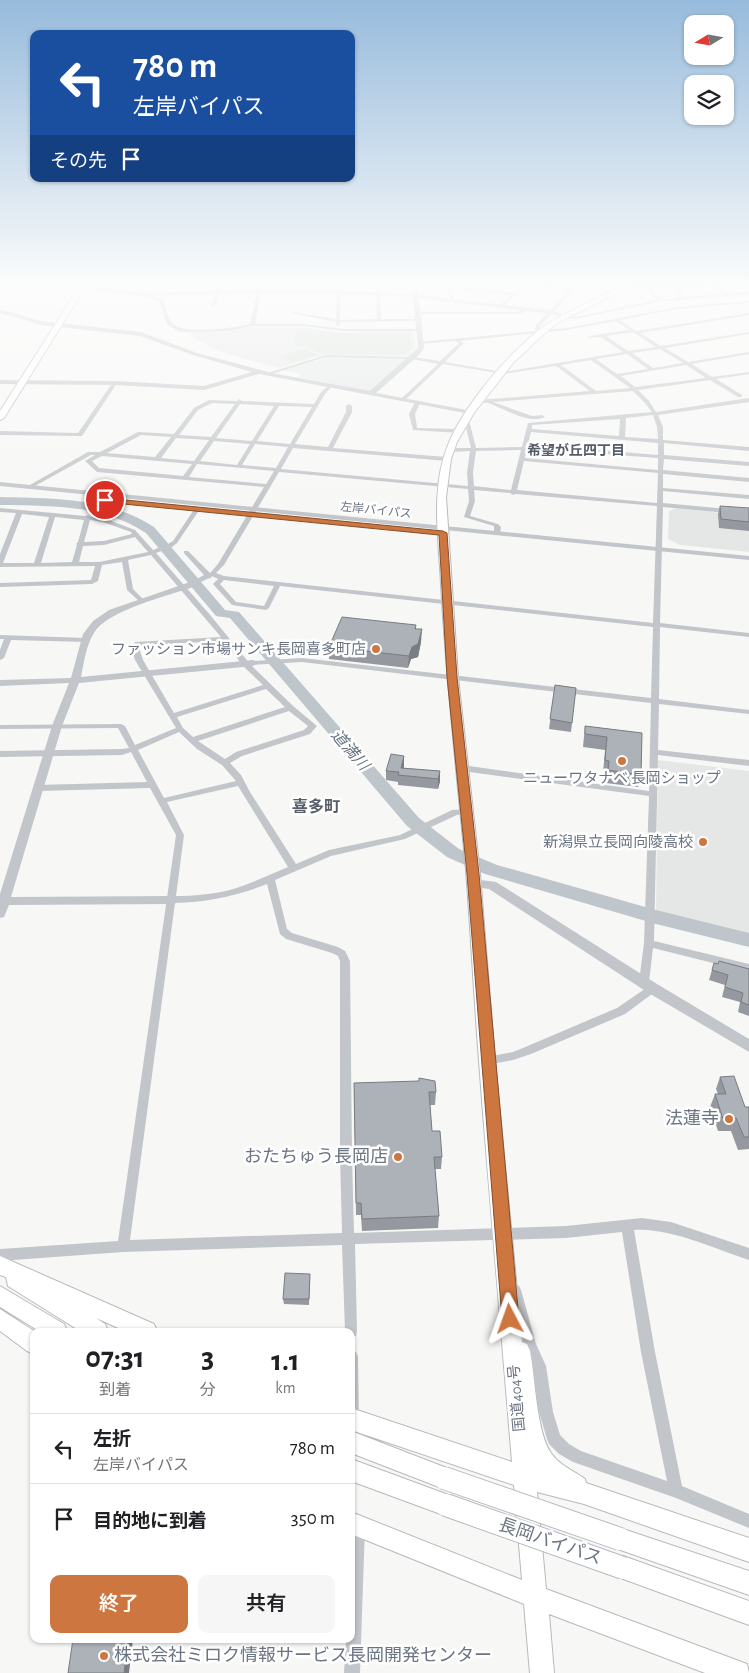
<!DOCTYPE html>
<html lang="ja">
<head>
<meta charset="utf-8">
<style>
	:root { --surface:#fff; --page:#f6f6f6; --text:#202124; --muted:#757577; --line:#e0e0e0; --accent:#ce763f }
	body { margin:0; font-family:"Alegreya Sans","Noto Sans JP",sans-serif; background:var(--page); color:var(--text); height:100vh; display:flex; flex-direction:column; font-size:19px; white-space:nowrap }
	* { box-sizing:border-box; margin:0 }
	p { font-size:16px; color:var(--muted) }
	.icon { flex:none; width:28px; height:28px; fill:none; stroke:currentColor; stroke-width:2; stroke-linecap:round; stroke-linejoin:round }
	.map { position:relative; flex:1; overflow:hidden }
	.drawer { position:absolute; left:30px; top:1328px; width:325px; height:315px; display:flex; flex-direction:column; background:var(--surface); border-radius:10px; box-shadow:0 1px 4px #0004 }
	.drawer>* { flex:none }
	.banner { position:absolute; left:30px; top:30px; width:325px; height:152px; border-radius:10px; box-shadow:0 1px 4px #0004; background:#1a4fa0; color:#fff; overflow:hidden }
	.needle { width:32px; rotate:259deg }
	.controls { position:absolute; left:684px; top:15px; display:grid; gap:10px }
	.controls a { display:grid; place-items:center; width:50px; height:50px; border-radius:10px; background:var(--surface); box-shadow:0 1px 4px #0004; font-size:25px }
	.pin { position:absolute; display:grid; place-items:center; width:42px; height:42px; color:#fff; margin:-21px; border:2px solid #fff; border-radius:50%; box-shadow:0 1px 5px #0007 }
	.me { position:absolute; width:55px; margin:-28px; rotate:356deg; stroke-linejoin:round; filter:drop-shadow(0 0 4px #0008) }
	.turn { display:flex; align-items:center; gap:18px; height:105px; padding:0 20px; font-size:22px }
	.turn .icon { width:65px; height:65px; stroke-width:2.5 }
	.turn b { display:block; font-size:35px; line-height:42px }
	.then { display:flex; align-items:center; height:48px; padding:0 20px; background:#0003; gap:10px; font-size:19px }
	.eta { display:flex; justify-content:space-evenly; align-items:center; height:85px; text-align:center }
	.eta b { font-size:30px; font-weight:600; line-height:35px }
	.button { display:flex; gap:10px; margin-top:auto; padding:10px 20px }
	.button a { flex:1; height:58px; border-radius:10px; background:var(--accent); color:#fff; font-size:20px; font-weight:600; line-height:58px; text-align:center }
	.button a+a { background:var(--page); color:var(--text) }
	ul { padding:0; list-style:none }
	li { display:flex; align-items:center; gap:15px; height:70px; padding:0 20px; border-top:1px solid var(--line) }
	li div { flex:1 }
	li b { display:block; font-size:19px }
	li em { font-style:normal }
	.map>svg:first-child { display:block }
	.built { fill:#e5e7e6 }
	.green { fill:#d9ded7 }
	.lines { fill:none; stroke-linecap:round; stroke-linejoin:round }
	.river { fill:#bec5cb; fill-rule:evenodd }
	.trunk-casing { stroke:#b7b9bd; stroke-width:2 }
	.minor { fill:#c2c5c9; fill-rule:evenodd }
	.tertiary { fill:#c2c5c9; fill-rule:evenodd }
	.trunk { fill:#fff; fill-rule:evenodd }
	.trunk-bridge-casing { stroke:#b7b9bd; stroke-width:24; stroke-linecap:butt }
	.trunk-bridge { stroke:#fff; stroke-width:22 }
	.wall { fill:#95989e }
	.shaded-wall { fill:#797c81 }
	.building { fill:#adb1b8; stroke:#797c81 }
	.route { fill:#ce763f; stroke:#864d29 }
	.poi-dot { fill:#ce763f; stroke:#fff; stroke-width:2 }
	.labels { text-anchor:middle; dominant-baseline:central; stroke-width:5; stroke-linejoin:round; paint-order:stroke }
	.far-street-label { font-size:12px; fill:#6a7483; stroke:#fff }
	.far-neighbourhood-label { font-size:14px; font-weight:bold; fill:#575e69; stroke:#fff }
	.poi-label { font-size:15px; fill:#6a7483; stroke:#fff; text-anchor:end }
	.street-label { font-size:15px; fill:#6a7483; stroke:#fff }
	.water-label { font-size:16px; font-style:italic; fill:#67747f; stroke:#fff }
	.neighbourhood-label { font-size:16px; font-weight:bold; fill:#575e69; stroke:#fff }
	.near-poi-label { font-size:18px; fill:#6a7483; stroke:#fff; text-anchor:end }
	.near-street-label { font-size:18px; fill:#6a7483; stroke:#fff }
</style>
</head>
<body>
<div class="map">
<svg width="749" height="1673" viewBox="0 0 749 1673">
	<rect width="100%" height="100%" fill="#f7f8f6"/>
	<path class="built" d="M251 327H304L341 332 414 331 416 348 409 356 323 355 278 368 234 356 213 349 185 332 232 331Z
		M329 357 404 359 407 360 371 391H367L298 377 301 374 283 370Z
		M677 508 749 516V552L680 545 668 539 669 511Z
		M658 760 749 771V937L656 913Z"/>
	<path class="green" d="M296 328 339 333H410L411 349 405 355 323 354 306 346H294Z
		M304 349 318 355 293 362 280 356Z"/>
	<g class="lines">
		<path class="river" d="M0 497C53 498 109 498 154 527L225 610 239 612 419 818 459 849 497 865 656 910 749 933V947L656 924 485 874 447 857 407 826 230 618 216 616 146 533C102 504 50 506 0 505Z"/>
		<defs>
			<path id="trunk" d="M83 281H89L4 418 0 420V411Z
				M627 281H634L619 292 557 323 544 334 513 363 474 413 457 442 451 459 446 497 458 677 480 874 495 1061 522 1342 527 1344 530 1351C535 1377 537 1434 551 1453 559 1465 574 1471 585 1479L586 1483 749 1538V1562L584 1504 537 1492 546 1589 747 1664 749 1673H705L549 1614 554 1673H530L524 1604 351 1534V1512L522 1580 514 1485 351 1430V1408L512 1462C501 1329 489 1195 479 1061 474 998 471 934 466 870 457 775 446 680 441 584 439 539 430 489 448 445 463 406 517 341 554 320 578 306 604 297 627 281Z
				M0 1256 154 1324 157 1331H125L96 1318 105 1324 108 1331H80L8 1286 6 1277 0 1275Z
				M0 1286 64 1324 67 1331H39L0 1307Z
				M0 1309 34 1331V1354L27 1351 0 1331Z
				M351 1431 452 1470 455 1478 452 1486 444 1489 351 1453Z
				M351 1459 454 1497 457 1505 454 1513 446 1516 351 1481Z
				M620 1528 749 1571V1595L612 1547 609 1539 612 1531Z
				M623 1556 749 1601V1625L615 1576 611 1568 615 1560Z"/>
		</defs>
		<use href="#trunk" class="trunk-casing"/>
		<path class="minor" d="M141 281H145L139 293 163 299C166 306 167 319 173 324 185 335 234 328 250 324L257 292 256 281H260L261 292 255 324H304L343 329H419L421 330 419 331H343L304 326H252L229 331 180 332 167 324 159 301 136 295Z
			M218 281H222L215 306 213 307 211 306Z
			M277 281H281L283 293 280 292Z
			M319 281H323L326 292H324Z
			M341 281H345L344 292 341 293 340 320 377 319 376 281H380L381 319H419L421 320 419 321 340 322V325L338 326 336 325V322L292 313 294 312 336 319 337 292 340 291Z
			M444 281H448L450 286 487 290 497 281H501L491 290 513 293 522 284 505 281H530L529 282 572 288 579 281H583L540 326 539 329 541 330 567 328 677 307 749 301V303L677 309 620 320 636 331 749 313V315L640 333 661 346 749 332V334L665 348 688 362 749 352V354L692 364 712 377 749 372V374L716 379 742 395V397H738L710 380 638 390 649 401 656 412 749 398V402L658 415 663 427V440L749 447V451L664 443V455L749 462V466L664 459 663 470 749 478V482L663 474V488L749 495V499L663 491V503L749 511V515L663 507 660 623 749 633V637L660 627 659 699 749 710V714L659 704 658 750 749 760V766L658 755 654 941 749 964V972L653 948 649 982 648 985 644 986 640 985 639 982 644 943 649 796 462 771 458 768 462 765 649 791 651 703 302 662 251 665 293 706 317 726 310 734 242 756 230 763 241 775 250 792 296 864 329 850 400 835 452 810 469 809 470 811 469 813 457 815 405 839 331 856 275 880 287 929 292 933 338 947 345 951 350 961 352 1155 354 1233 566 1226 642 1218 671 1222 749 1248V1260C716 1249 668 1227 634 1230L655 1352 682 1486 749 1514V1528L676 1498 573 1462 559 1454 549 1444 547 1439 539 1412 532 1366 524 1344 509 1290 511 1286 515 1284 519 1286 521 1290 536 1344 546 1366 553 1412 560 1435 569 1444 581 1451 667 1481 641 1352 622 1232 566 1238 355 1244 357 1331 356 1336 351 1337V1331H345L342 1245 123 1252 0 1261V1249L118 1241 176 835 150 788 38 791 34 788 38 785 147 782 131 752 122 755 0 757V751L122 749 129 748 118 728 0 729V725L121 724 125 726 135 745 176 728 135 660 131 648 135 642 221 637 151 555 128 560 133 589 145 601 142 603 140 602 127 590 122 562 102 565 98 581 92 584 0 587V583L91 580 95 566 0 567V554L16 513 0 512V508L85 516 88 515 91 517 106 519 135 530 153 550 168 544 173 541 195 508H199L200 509 177 543 172 547 156 553 211 616 250 664V661H253L302 658 651 698 653 627 280 586 269 608 266 610 232 605 213 584 218 579 212 576 211 578C203 579 196 587 188 586V584L204 575 184 553V551H188L210 573 218 564 264 487 97 472 85 461 95 455H91L33 487 28 486 88 452H100L138 432 174 434 194 408 209 400 237 401 239 399 242 401 314 404 321 392 330 385 332 386 325 394 295 444 328 447 346 412V406L349 404 352 406V412L333 448 447 457 450 459 447 461 293 448 281 469 468 486 467 472 470 451 450 452 447 450 450 448H471L464 419 469 420 476 448 522 447 528 423 652 412 645 403 633 391 493 402 532 416 542 415 545 417C528 425 504 408 488 403 484 402 480 404 476 402L479 400 590 391 556 366 503 374 443 364 404 401 402 400V398L438 364 412 359 326 357 268 375 264 374 326 355 412 357 440 361 459 343 454 341 421 344 419 343V342L536 331 535 329 536 325 570 290 527 285 502 307 500 305 511 295 450 288 454 300 450 301ZM615 321 630 330 601 334 587 337 589 338 601 337 623 352 503 372 445 362 464 343 460 341 567 330ZM633 332 656 347 628 351 606 336ZM660 349 683 363 653 368 632 353ZM627 354 648 369 617 374 596 359ZM591 360 630 388 596 391 561 365ZM686 365 706 378 635 387 621 376ZM212 403 235 404 211 437 179 435 198 410ZM240 404 274 406 252 441 216 438ZM279 406 312 407 290 444 257 441ZM653 415 657 427 658 439 625 437 626 418ZM620 419 619 436 532 429V425ZM531 432 658 443V455L550 446 527 447ZM141 435 171 437 155 457 107 453ZM176 438 209 440 194 461 161 458ZM214 441 250 444 237 465 200 461ZM255 444 288 447 276 468 242 465ZM521 450 511 490 474 486 473 472 476 451ZM526 450H550L658 458V470L525 458ZM102 456 192 464 183 476 99 468 92 461ZM524 461 658 473 657 503 517 490ZM197 464 274 471 266 484 189 477ZM279 472 468 489 469 501 464 517 494 526V533L497 535 500 533 501 527 498 524 470 516 475 501 474 490 510 493 513 495 516 494 657 506 653 623 224 576 216 573 224 565ZM22 514 49 517 34 563H3ZM55 517 84 520 78 542 76 544 77 545 72 562 41 563ZM90 520 103 522 131 532 132 534 104 541 84 542ZM135 537 148 552 99 562H79L83 546 104 545ZM224 580 274 586 264 606 236 602 220 584ZM224 641 243 666 263 685 174 713 143 660 139 648 140 646 146 645ZM266 689 285 707 193 737 183 728 177 717ZM289 711 308 726 304 730 236 752 225 759 198 741ZM179 732 197 749 222 765 236 781 164 798 138 750ZM238 786 288 867C269 875 250 884 230 890 213 894 194 896 176 896L184 835 167 802ZM267 884 280 934 286 939 332 953 338 956 340 961V1155L342 1233 130 1240 175 903C207 902 237 896 267 884Z
			M676 281H680L681 297 725 294 717 288 714 281H718C723 296 737 293 749 292V294L733 296 731 297 728 296 681 300 679 301 677 300 662 301 575 319 564 316 566 315 575 317 658 300 651 295 649 287 651 286 653 287 655 294 663 299 677 298Z
			M522 308 526 309 523 313 516 314H418L416 313 418 312H516L520 311Z
			M113 382 117 383 82 436 0 435V431L78 433Z
			M415 402 420 403 415 414 417 428 459 429 462 431 459 433 413 430 409 414Z
			M0 635 86 638 90 640 86 642 11 640 4 658 0 660V650L4 639H0Z
			M652 984 656 985 657 988 656 991 625 1014 531 1054 513 1060 487 1065 483 1064 482 1061 483 1058 487 1057 513 1052 523 1048 617 1008Z
			M351 1351 356 1352 358 1357 359 1419 357 1424 352 1426Z
			M358 1519 363 1521 365 1526 360 1673H344L346 1639H351V1525L353 1521Z"/>
		<path class="tertiary" d="M12 281H19L0 291V287Z
			M410 281H416L418 295 551 310 569 316 566 318 551 314 419 298 424 348 419 355 376 393 472 411 473 412 470 414 259 374 204 390 115 385 0 384V380L115 381 204 386 252 372 193 355 140 336 41 325 0 313V309L41 321 141 332 197 353 272 373 370 391 418 348 413 297 313 293 138 296 80 287 83 285 138 292 313 289 413 294Z
			M749 281V284L678 289 624 288 621 286 624 284 678 285Z
			M0 482 749 556V560L0 486Z
			M190 582 193 583V587C168 596 107 610 94 633 86 645 84 663 81 677L253 660 258 663 253 666 79 683 62 726 11 897 172 896 176 897 178 900 176 903 172 904 9 905 4 917 0 918V894L52 726 69 683 0 686V680L71 678 83 634 93 621 109 610Z
			M473 879 496 882 657 984 749 1039V1052L647 992 489 889 469 886 467 883 469 880Z"/>
		<use href="#trunk" class="trunk"/>
		<defs>
			<path id="trunk-bridge" d="M444 1478 620 1539
				M446 1505 623 1568"/>
		</defs>
		<use href="#trunk-bridge" class="trunk-bridge-casing"/>
		<use href="#trunk-bridge" class="trunk-bridge"/>
	</g>
	<path class="wall" d="M720 506 749 508V531L719 528 718 514Z
		M416 625V629L421 642 418 657 411 659 408 668 329 659V647Z
		M555 685 576 688 571 732 549 729Z
		M585 726 642 733 641 775 638 787 606 783 607 774 603 773 605 750 583 747Z
		M404 756V768L440 771V781L438 789 398 785V782L386 780V771Z
		M714 963 749 969V1016L738 1012 740 1002 722 997 725 985 709 980Z
		M720 1077 745 1107H749V1149L738 1150 731 1131H718L710 1107 715 1094H718L716 1089Z
		M354 1083 436 1092 435 1105H430L432 1131 442 1157 441 1169H435L439 1216 438 1228 362 1231 361 1215H356Z
		M310 1274V1280L309 1305 284 1304 283 1299Z"/>
	<path class="shaded-wall" d="M422 629 421 642 418 657 411 659 408 668 409 656 412 647Z
		M404 756V766L401 777V768Z
		M440 771V781L438 789V779Z
		M128 1639H133L129 1673H124Z"/>
	<path class="building" d="M720 506 749 508V522L721 519Z
		M342 617 416 625 415 629H422L418 644 412 647 409 656 329 647Z
		M555 685 576 688 572 723 550 719Z
		M585 726 642 733 641 775 608 770 609 761 605 760 607 737 585 734Z
		M391 754 404 756 401 768 440 771 438 779 398 775 399 772 386 771Z
		M719 961 749 969V1005L741 1002 743 993 725 987 728 975 712 970 714 963 718 964Z
		M734 1076 745 1107H749V1137H744L736 1118 723 1119 715 1094H726L720 1077Z
		M419 1078 435 1081 436 1092H429L432 1131H440L442 1157H434L439 1216 362 1219 361 1203H356L354 1083 419 1081Z
		M285 1273 310 1274 309 1299H283Z
		M73 1639H128L124 1673H68Z"/>
	<linearGradient id="sky" x2="0" y2="1"><stop stop-color="#97bbdc"/><stop offset="0.55" stop-color="#fbfcfb"/><stop offset="1" stop-color="#fbfcfb" stop-opacity="0"/></linearGradient>
	<rect width="749" height="515" fill="url(#sky)"/>
	<path class="route" d="M105 498 443 531 447 533 457 677 479 874 519 1319 516 1324 510 1327 504 1324 502 1319 467 874 447 677 439 535 103 502V499Z"/>
	<g class="poi-dot">
		<circle cx="376" cy="649" r="5"/>
		<circle cx="622" cy="761" r="5"/>
		<circle cx="703" cy="842" r="5"/>
		<circle cx="729" cy="1119" r="5"/>
		<circle cx="398" cy="1157" r="5"/>
		<circle cx="104" cy="1656" r="5"/>
	</g>
	<g class="labels">
		<g class="far-street-label">
			<text transform="translate(376 510) rotate(6)">左岸バイパス</text>
		</g>
		<g class="far-neighbourhood-label">
			<text x="576" y="451">希望が丘四丁目</text>
		</g>
		<g class="poi-label">
			<text x="366" y="649">ファッション市場サンキ長岡喜多町店</text>
			<text x="622" y="778" text-anchor="middle">ニューワタナベ 長岡ショップ</text>
			<text x="693" y="842">新潟県立長岡向陵高校</text>
		</g>
		<g class="street-label">
			<text transform="translate(517 1398) rotate(-95)">国道404号</text>
		</g>
		<g class="water-label">
			<text transform="translate(350 750) rotate(49)">道満川</text>
		</g>
		<g class="neighbourhood-label">
			<text x="316" y="807">喜多町</text>
		</g>
		<g class="near-poi-label">
			<text x="719" y="1119">法蓮寺</text>
			<text x="388" y="1157">おたちゅう長岡店</text>
			<text x="114" y="1656" text-anchor="start">株式会社ミロク情報サービス長岡開発センター</text>
		</g>
		<g class="near-street-label">
			<text transform="translate(550 1542) rotate(19)">長岡バイパス</text>
		</g>
	</g>
</svg>
<div class="controls">
<a><svg class="needle" viewBox="-14 -14 28 28"><path d="M0-13l5 13h-10z" fill="#e53935"/><path d="M0 13l5-13h-10z" fill="#757577"/></svg></a>
<a><svg class="icon" aria-label="layers" viewBox="0 0 24 24"><path d="M12 4l9 5-9 5-9-5zM3 14l9 5 9-5"/></svg></a>
</div>
<div class="pin" style="left:105px;top:500px;background:#d93025"><svg class="icon" aria-label="arrive" viewBox="0 0 24 24"><path d="M6 21V4h12l-3 4 3 4H6"/></svg></div>
<svg class="me" style="left:510px;top:1319px" viewBox="-20 -20 40 40"><path d="M0-17L14 15 0 8-14 15z" fill="#ce763f" stroke="#fff" stroke-width="4"/></svg>
<div class="banner">
<div class="turn"><svg class="icon" aria-label="left" viewBox="0 0 24 24"><path d="M17 20v-9H6M10 6l-5 5 5 5"/></svg><div><b>780 m</b>左岸バイパス</div></div>
<div class="then">その先<svg class="icon" aria-label="arrive" viewBox="0 0 24 24"><path d="M6 21V4h12l-3 4 3 4H6"/></svg></div>
</div>
<section class="drawer">
<div class="eta">
<div><b>07:31</b><p>到着</p></div>
<div><b>3</b><p>分</p></div>
<div><b>1.1</b><p>km</p></div>
</div>
<ul>
<li><svg class="icon" aria-label="left" viewBox="0 0 24 24"><path d="M17 20v-9H6M10 6l-5 5 5 5"/></svg><div><b>左折</b><p>左岸バイパス</p></div><em>780 m</em></li>
<li><svg class="icon" aria-label="arrive" viewBox="0 0 24 24"><path d="M6 21V4h12l-3 4 3 4H6"/></svg><div><b>目的地に到着</b></div><em>350 m</em></li>
</ul>
<div class="button"><a>終了</a><a>共有</a></div>
</section>
</div>
</body>
</html>
